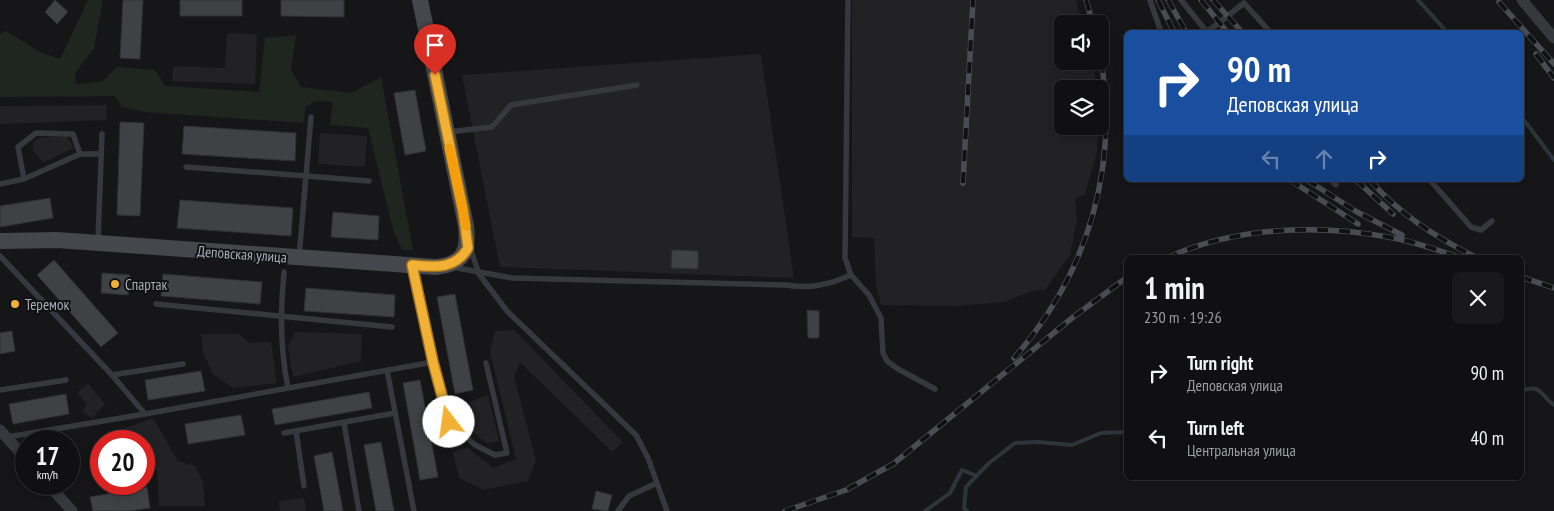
<!DOCTYPE html>
<html lang="en">
<head>
<meta charset="utf-8">
<style>
	:root { --surface:#101012; --page:#19191b; --text:#f1f3f6; --muted:#9c9d9f; --line:#303032 }
	body { margin:0; font-family:"PT Sans Narrow",sans-serif; background:var(--page); color:var(--text); height:100vh; display:flex; flex-direction:column; font-size:19px; white-space:nowrap }
	* { box-sizing:border-box; margin:0 }
	p { font-size:16px; color:var(--muted) }
	.icon { flex:none; width:28px; height:28px; fill:none; stroke:currentColor; stroke-width:2; stroke-linecap:round; stroke-linejoin:round }
	.map { position:relative; flex:1; overflow:hidden }
	.sheet { position:absolute; left:1124px; top:255px; width:400px; height:225px; display:flex; flex-direction:column; background:var(--surface); border-radius:8px; box-shadow:0 2px 12px #0003,0 0 0 1px var(--line) }
	.sheet>* { flex:none }
	.guide { position:absolute; left:1124px; top:30px; width:400px; height:152px; border-radius:8px; box-shadow:0 2px 12px #0003,0 0 0 1px var(--line); background:#1a4fa0; color:#fff; overflow:hidden }
	.fabs { position:absolute; left:1054px; top:15px; display:grid; gap:10px }
	.fabs a { display:grid; place-items:center; width:55px; height:55px; border-radius:8px; background:var(--surface); box-shadow:0 2px 12px #0003,0 0 0 1px var(--line); font-size:25px }
	.speed { position:absolute; left:15px; top:430px; display:flex; gap:10px; font-size:25px; font-weight:700; text-align:center }
	.speed>* { display:grid; place-content:center; width:65px; height:65px; border-radius:50%; background:var(--surface); box-shadow:0 2px 12px #0003,0 0 0 1px var(--line); line-height:1 }
	.speed small { font-size:12px; font-weight:400 }
	.speed .limit { border:8px solid #d22; background:#fff; color:#111 }
	.pin { position:absolute; display:grid; place-items:center; width:42px; height:42px; color:#fff; margin:-51px -21px; border-radius:50% 50% 50% 0; rotate:-45deg; box-shadow:0 0 5px #0007 }
	.pin .icon { rotate:45deg }
	.me { position:absolute; width:55px; margin:-28px; rotate:345deg; stroke-linejoin:round; filter:drop-shadow(0 0 4px #0008) }
	.turn { display:flex; align-items:center; gap:18px; height:105px; padding:0 20px; font-size:22px }
	.turn .icon { width:65px; height:65px; stroke-width:2.5 }
	.turn b { display:block; font-size:35px; line-height:42px }
	.lanes { display:flex; align-items:center; height:48px; padding:0 20px; background:#0003; justify-content:center; gap:25px; direction:ltr }
	.lanes .off { opacity:.35 }
	.round { display:grid; place-items:center; flex:none; width:52px; height:52px; border-radius:8px; background:var(--page) }
	.overview { display:flex; align-items:center; justify-content:space-between; height:85px; padding:0 20px }
	h1 { font-size:30px; font-weight:800; line-height:38px }
	ul { padding:0; list-style:none }
	li { display:flex; align-items:center; gap:15px; height:65px; padding:0 20px }
	li div { flex:1 }
	li b { display:block; font-size:19px }
	li em { font-style:normal }
	.map>svg:first-child { display:block }
	.built { fill:#222225 }
	.green { fill:#1e261f }
	.lines { fill:none; stroke-linecap:round; stroke-linejoin:round }
	.stream { stroke:#2c353c; stroke-width:4 }
	.building { fill:#404145; stroke:#303034 }
	.lane { stroke:#37383d; stroke-width:5.5 }
	.street { stroke:#37383d; stroke-width:11 }
	.secondary { stroke:#45474d; stroke-width:16 }
	.rail-casing { stroke:#4a4c52; stroke-width:5.5 }
	.rail { stroke:#111113; stroke-width:4; stroke-dasharray:11; stroke-linecap:butt }
	.route-casing { stroke:#9d7322; stroke-width:12 }
	.route { stroke:#f2b134; stroke-width:9 }
	.slow { stroke:#f59e0b; stroke-width:9 }
	.poi-dot { fill:#f2b134; stroke:#111113; stroke-width:2 }
	.labels { text-anchor:middle; dominant-baseline:central; stroke-width:4; stroke-linejoin:round; paint-order:stroke }
	.street-label { font-size:15px; fill:#a8adb8; stroke:#111113 }
	.poi-label { font-size:15px; fill:#a8adb8; stroke:#111113; text-anchor:start }
</style>
</head>
<body>
<div class="map">
<svg width="1554" height="511" viewBox="0 0 1554 511">
	<rect width="100%" height="100%" fill="#161618"/>
	<path class="built" d="M852 0H1076L1083 24H1062V61H1093L1097 89H1062V126H1098L1097 152 1085 194 1075 199 1077 220 1070 255 1045 290 1032 291 1004 302 958 306 881 305 876 284 874 238 852 237Z
		M227 33 257 34 255 84 172 81 173 66 225 68Z
		M761 54 794 278 500 267 462 75Z
		M107 105 106 120 0 124V106Z
		M320 133 367 136 365 167 318 164Z
		M67 136 74 148 43 163 33 150V142L42 137Z
		M514 330 623 442 612 452 520 362 514 377 536 460 528 481 483 490 459 478 453 452 467 447 493 468 516 459 490 352 495 331Z
		M295 332 362 334 361 361 293 377 288 347Z
		M201 334H239L249 343 271 342 277 383 233 388 213 374 203 352Z
		M88 384 105 404 92 418 82 411 87 405 77 392Z
		M488 395 499 441 486 443 470 429 460 405Z
		M153 418 178 461 195 466 203 482 205 506H159L157 470 148 461 144 463V441H117L115 439 125 428Z
		M304 498 306 511H280L279 501Z"/>
	<path class="green" d="M88 0H103L94 48 75 73 76 84 101 82 117 67 155 70 165 86 259 92 265 38 296 35 291 70 301 87 351 93 381 77 413 250H402L394 233 368 128 330 125 333 102 316 101 306 106 303 123 144 112 122 107 115 96 0 97V34L6 31 40 52 60 59Z"/>
	<g class="lines">
		<path class="stream" d="M1418 0 1447 32
			M1521 116 1554 160
			M1521 391C1541 383 1540 395 1554 405
			M925 511 950 493 962 470 977 476
			M967 511 964 508 966 487 989 463 1015 443 1038 442 1072 445 1101 433 1125 432 1126 434"/>
	</g>
	<path class="building" d="M55 0 68 12 57 24 45 12Z
		M123 0H143L140 59 120 58Z
		M180 0H242V16H180Z
		M281 0H344V17L281 16Z
		M415 90 426 151 405 155 394 93Z
		M120 122 144 123 140 216 117 215Z
		M184 126 296 133 295 161 182 154Z
		M50 198 53 218 0 227V206Z
		M180 200 293 208 291 236 177 228Z
		M333 212 379 216 378 240 331 237Z
		M672 250 698 251V269L671 268Z
		M54 260 118 333 101 347 37 275Z
		M102 273 130 275 128 295 101 293Z
		M163 274 262 282 260 304 161 296Z
		M306 288 395 295 394 317 304 311Z
		M455 294 473 390 455 394 437 297Z
		M807 310 819 311V338H808Z
		M12 331 15 351 0 354V333Z
		M201 371 205 391 148 400 145 380Z
		M420 380 438 477 420 480 403 383Z
		M369 392 372 408 275 425 272 409Z
		M66 394 69 414 13 424 9 404Z
		M241 415 245 435 188 444 185 424Z
		M381 442 394 511H376L364 445Z
		M332 452 343 511H324L314 456Z
		M147 487 150 508 129 511H93L90 497Z
		M596 491 612 495 608 511 592 509Z"/>
	<g class="lines">
		<path class="lane" d="M848 0 845 258 851 275 869 295 881 318 883 353 887 361 898 369 935 389
			M1150 0 1161 32
			M1181 0 1207 32
			M1207 32 1244 3 1270 32
			M311 117 306 176 369 181
			M448 132 492 127 511 105 637 85
			M186 167 306 176 299 257
			M24 179 18 147 36 133 73 134 80 154H101
			M1330 180 1336 185
			M1430 180 1471 227 1481 230 1492 221
			M0 184 24 179 80 154
			M98 241 102 134
			M470 247 479 274 507 311 636 435 648 458 667 511
			M0 256 112 375 183 364
			M452 267 512 278 786 285C810 289 828 285 851 275
			M284 272C280 312 280 349 288 388
			M156 304 392 327
			M433 362 449 422 475 445 495 455 507 453 486 363
			M387 370 414 511
			M112 375 145 414 433 362 412 267
			M0 390 66 380
			M344 423 359 511
			M296 431 304 486
			M284 433 395 413
			M7 437 145 414
			M618 511 629 496 657 483"/>
		<path class="street" d="M1522 0 1554 38
			M0 430 26 459
			M48 484 72 511"/>
		<path class="secondary" d="M0 241 57 240 436 267C463 264 469 252 466 226L420 0"/>
		<defs>
			<path id="rail" d="M1086 0 1093 24
				M1158 0 1174 32
				M1168 0 1186 32
				M1201 0 1227 32
				M1213 0 1242 32
				M1499 2 1554 64
				M1536 54 1554 78
				M1290 180 1358 224
				M1307 180 1357 212 1402 235
				M1356 180 1393 214
				M1370 180C1400 215 1436 237 1477 258
				M963 183 973 0
				M1167 258C1233 227 1317 224 1388 237 1413 241 1437 250 1461 258
				M1521 277 1554 288
				M1014 358C1089 272 1120 165 1100 53
				M785 511 846 490 893 464 1072 318 1126 278"/>
		</defs>
		<use href="#rail" class="rail-casing"/>
		<use href="#rail" class="rail"/>
	</g>
	<g class="lines">
		<defs>
			<path id="route" d="M435 75 463 210 468 248C455 270 434 267 412 265L433 362 449 422"/>
		</defs>
		<use href="#route" class="route-casing"/>
		<use href="#route" class="route"/>
		<path class="slow" d="M449 148 466 226"/>
	</g>
	<g class="poi-dot">
		<circle cx="115" cy="284" r="5"/>
		<circle cx="15" cy="304" r="5"/>
	</g>
	<g class="labels">
		<g class="street-label">
			<text transform="translate(242 254) rotate(4)">Деповская улица</text>
		</g>
		<g class="poi-label">
			<text x="125" y="284">Спартак</text>
			<text x="25" y="304">Теремок</text>
		</g>
	</g>
</svg>
<div class="fabs">
<a><svg class="icon" aria-label="sound" viewBox="0 0 24 24"><path d="M4 9h4l5-4v14l-5-4H4zM17 9q2 3 0 6"/></svg></a>
<a><svg class="icon" aria-label="layers" viewBox="0 0 24 24"><path d="M12 4l9 5-9 5-9-5zM3 14l9 5 9-5"/></svg></a>
</div>
<div class="speed"><div>17<small>km/h</small></div><div class="limit">20</div></div>
<div class="pin" style="left:435px;top:75px;background:#d93025"><svg class="icon" aria-label="arrive" viewBox="0 0 24 24"><path d="M6 21V4h12l-3 4 3 4H6"/></svg></div>
<svg class="me" style="left:449px;top:422px" viewBox="-20 -20 40 40"><circle r="19" fill="#fff"/><path d="M0-13L10 11 0 6-10 11z" fill="#f2b134"/></svg>
<div class="guide">
<div class="turn"><svg class="icon" aria-label="right" viewBox="0 0 24 24"><path d="M7 20v-9h11M14 6l5 5-5 5"/></svg><div><b>90 m</b>Деповская улица</div></div>
<div class="lanes"><svg class="icon off" aria-label="left" viewBox="0 0 24 24"><path d="M17 20v-9H6M10 6l-5 5 5 5"/></svg><svg class="icon off" aria-label="ahead" viewBox="0 0 24 24"><path d="M12 20V5M6 11l6-6 6 6"/></svg><svg class="icon" aria-label="right" viewBox="0 0 24 24"><path d="M7 20v-9h11M14 6l5 5-5 5"/></svg></div>
</div>
<section class="sheet">
<div class="overview"><div><h1>1 min</h1><p>230 m · 19:26</p></div><a class="round"><svg class="icon" aria-label="close" viewBox="0 0 24 24"><path d="M6 6l12 12M18 6L6 18"/></svg></a></div>
<ul>
<li><svg class="icon" aria-label="right" viewBox="0 0 24 24"><path d="M7 20v-9h11M14 6l5 5-5 5"/></svg><div><b>Turn right</b><p>Деповская улица</p></div><em>90 m</em></li>
<li><svg class="icon" aria-label="left" viewBox="0 0 24 24"><path d="M17 20v-9H6M10 6l-5 5 5 5"/></svg><div><b>Turn left</b><p>Центральная улица</p></div><em>40 m</em></li>
</ul>
</section>
</div>
</body>
</html>
